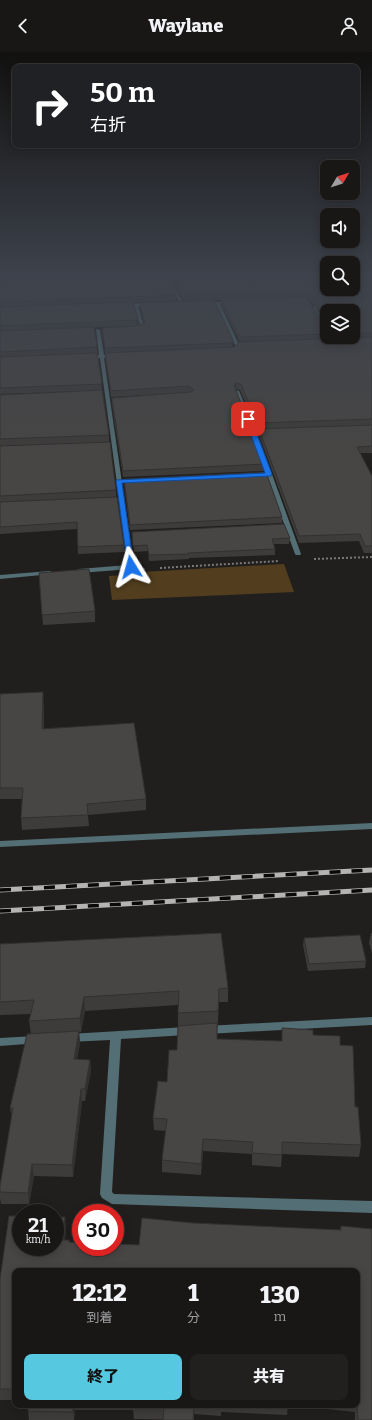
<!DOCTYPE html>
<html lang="ja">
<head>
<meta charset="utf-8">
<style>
	:root { --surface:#191716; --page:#22201f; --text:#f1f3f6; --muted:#9f9fa1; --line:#373635; --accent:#56c9e1 }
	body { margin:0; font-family:Bitter,"Noto Sans JP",serif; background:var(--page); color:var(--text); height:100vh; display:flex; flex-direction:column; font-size:15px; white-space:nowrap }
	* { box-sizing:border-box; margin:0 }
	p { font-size:13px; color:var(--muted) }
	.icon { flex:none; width:22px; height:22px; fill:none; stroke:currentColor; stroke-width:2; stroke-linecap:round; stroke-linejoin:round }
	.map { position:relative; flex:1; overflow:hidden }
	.side { position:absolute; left:12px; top:1216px; width:348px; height:140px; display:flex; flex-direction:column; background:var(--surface); border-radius:8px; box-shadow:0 2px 10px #0003,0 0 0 1px var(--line) }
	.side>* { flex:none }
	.guide { position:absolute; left:12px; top:12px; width:348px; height:84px; border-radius:8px; box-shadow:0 2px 10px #0003,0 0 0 1px var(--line); background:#202124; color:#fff; overflow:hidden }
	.needle { width:26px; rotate:51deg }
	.tools { position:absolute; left:320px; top:108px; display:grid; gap:8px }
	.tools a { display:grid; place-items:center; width:40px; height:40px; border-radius:8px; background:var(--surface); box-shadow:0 2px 10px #0003,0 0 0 1px var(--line); font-size:20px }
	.speed { position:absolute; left:12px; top:1152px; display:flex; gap:8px; font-size:20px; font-weight:700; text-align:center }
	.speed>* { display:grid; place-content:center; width:52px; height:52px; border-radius:50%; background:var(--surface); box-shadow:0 2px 10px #0003,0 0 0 1px var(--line); line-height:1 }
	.speed small { font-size:10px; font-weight:400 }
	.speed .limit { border:6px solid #d22; background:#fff; color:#111 }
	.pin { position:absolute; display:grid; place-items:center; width:34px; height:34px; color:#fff; margin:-17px; border-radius:8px; box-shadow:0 2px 6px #0006 }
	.me { position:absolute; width:44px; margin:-22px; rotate:352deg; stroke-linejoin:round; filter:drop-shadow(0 0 3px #0008) }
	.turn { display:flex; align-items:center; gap:14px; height:84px; padding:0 12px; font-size:18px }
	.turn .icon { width:52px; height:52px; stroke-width:2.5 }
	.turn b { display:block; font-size:28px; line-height:34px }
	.eta { display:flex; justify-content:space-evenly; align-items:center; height:68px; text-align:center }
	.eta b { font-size:24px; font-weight:800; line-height:28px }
	.cta { display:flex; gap:8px; margin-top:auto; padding:8px 12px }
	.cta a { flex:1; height:46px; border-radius:8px; background:var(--accent); color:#111; font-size:16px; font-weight:800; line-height:46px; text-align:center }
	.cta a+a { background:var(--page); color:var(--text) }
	header { display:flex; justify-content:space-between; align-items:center; height:52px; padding:0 12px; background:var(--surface); font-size:18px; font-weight:800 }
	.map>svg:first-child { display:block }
	.green { fill:#523e1e }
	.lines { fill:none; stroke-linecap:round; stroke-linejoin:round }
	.path { stroke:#7b7977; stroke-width:2; stroke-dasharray:2 2; stroke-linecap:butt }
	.minor { fill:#536e74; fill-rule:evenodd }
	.rail-casing { stroke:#b6b4b2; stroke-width:5 }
	.rail { stroke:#0a0908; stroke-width:3.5; stroke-dasharray:11; stroke-linecap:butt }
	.wall { fill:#3e3c3a; fill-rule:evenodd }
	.shaded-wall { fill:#323130 }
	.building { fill:#484644; stroke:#323130 }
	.route { fill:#1a73e8; stroke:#114b97 }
</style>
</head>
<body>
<header><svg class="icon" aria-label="back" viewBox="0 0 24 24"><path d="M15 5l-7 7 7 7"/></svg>Waylane<svg class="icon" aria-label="person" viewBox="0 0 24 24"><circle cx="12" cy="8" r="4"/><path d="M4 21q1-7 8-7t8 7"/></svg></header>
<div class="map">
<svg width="372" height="1368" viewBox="0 0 372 1368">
	<rect width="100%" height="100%" fill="#211f1d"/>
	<path class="green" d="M284 512 294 540 112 548 109 524 142 522V520Z"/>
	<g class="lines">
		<path class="path" d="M314 507 372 505
			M160 516 279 509"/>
		<path class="minor" d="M163 223H167L183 250H191V252H181Z
			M205 250H233V252H220L239 293V294L235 293 215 252H204V250Z
			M150 251 151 252 138 254 144 275 131 277V275L140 273 134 254H123L121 253 122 252Z
			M311 255H315L327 274V278L325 277Z
			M96 277 100 278 104 303H115L117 304 115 305 104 306 134 514 144 516 145 517 142 519 131 517 79 521 76 519 79 517 128 513 100 306H89L87 305 89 304 99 303Z
			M235 338 239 339 257 381 301 502 300 503H296L295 502 251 381 235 339Z
			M50 519 53 521 52 522 0 527V523Z
			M372 771V777L0 795V789Z
			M372 965V973L206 982 202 981 201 978 202 975 206 974Z
			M187 975 191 976 192 979 191 982 187 983 121 987 112 1140 114 1142 372 1149V1161L112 1152 102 1146 100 1142 110 988 69 990 65 989 64 986 65 983 69 982Z
			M35 984 39 985 40 988 39 991 0 994V986Z"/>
		<defs>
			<path id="rail" d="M0 838 372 818
				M0 859 372 838"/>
		</defs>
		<use href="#rail" class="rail-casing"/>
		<use href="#rail" class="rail"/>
	</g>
	<path class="wall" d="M0 223 176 243V249L133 250 138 272 136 274 94 275 102 338 109 383V390L0 394V343L86 339 0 342Z
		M169 223H372V401H360L372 424V501H364L359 489 299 491 259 383V377H257L240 338 236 337 235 338 264 412V419L123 425 112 352V346L188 341 111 345 102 276 136 274 144 272 140 255V251L214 248 233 293 232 295H234L240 290 221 252V248H184ZM307 246H309L327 271V259H353V285H327V273H324Z
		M0 394 116 438V445L124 493 125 500 78 502 77 477 0 482Z
		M124 427 282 465V471L130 478 124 432Z
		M132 480 290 486 289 492H274L275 497V503L189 506V507L149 509 148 499 134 500Z
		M39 521 95 559V570L43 573Z
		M0 642 44 651V677L146 747V758L88 763 89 774 22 778 21 766 22 747H0Z
		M371 881H372V901L369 891Z
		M304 886 366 909 365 916 308 919 303 893Z
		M0 892 228 936V950H219L217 987 282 989V976L313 983 340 993 355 1055 361 1093 359 1105 282 1102 281 1115 252 1113V1102L203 1099 201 1123 162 1120V1108L166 1079 154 1078 153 1066 167 1030 177 998 178 974V953L85 959 81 980H79L80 991 77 1007 90 1008 91 1019 85 1049H82L73 1125 34 1124 29 1152H1L0 1146V1134L12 1065 10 1056 31 982 29 969 31 962 0 963Z
		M9 1164H21V1195H55V1165H65L66 1177 65 1188H69L70 1190 81 1191V1195H115V1192L139 1193 142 1166 193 1171 340 1178 341 1174 372 1177V1368H355V1360L288 1353 287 1363 221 1360V1364L194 1362V1368L134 1367 133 1358H75L74 1368H29L28 1359V1353H357V1219H15V1348H0V1227Z"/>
	<path class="shaded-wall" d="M138 267V272L136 274 135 268Z
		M233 288V293L231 296V291Z
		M236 331V337L234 340V333Z
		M43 640 44 651 43 688 42 677Z
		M84 945 85 959 81 980 80 966Z
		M79 979 80 991 75 1018 74 1007Z
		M90 1008 91 1019 85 1049V1037Z
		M81 1037 82 1049 73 1125 72 1113Z
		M203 1087V1099L201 1123V1112Z
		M32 1112 34 1124 29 1152 28 1141Z
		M65 1165 66 1177 64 1200 63 1188Z
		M73 1353H74L75 1358 74 1368 73 1360Z"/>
	<path class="building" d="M0 223H164L176 243 0 250Z
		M172 223H327V237H353V223H372V281H353V259H327V265L309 240 184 243Z
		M306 245 324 273H327V282L240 285 221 247Z
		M214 248 233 288 231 291 105 296 102 276 136 274 145 271 140 251Z
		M133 250 138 267 135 268 0 274V255Z
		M94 275 97 295 0 300V279Z
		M372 285V367L257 371 241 332 236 331 234 333 264 412 123 419 112 346 191 340 194 338 189 334 111 339 105 301 234 295 239 290Z
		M97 301 102 332 0 336V305Z
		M102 338 109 383 0 387V343Z
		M372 373V394L357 395 372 424V494H365L360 482 299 484 259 377Z
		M110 390 116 438 0 444V394Z
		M266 420 282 465 130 473 124 427Z
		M117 445 124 493 78 495 77 470 0 475V450Z
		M284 472 290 486 272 487 275 497 188 501 189 502 149 503 147 493 133 494 132 480Z
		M89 517 95 559 42 563 39 521Z
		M43 640 42 677 134 671 146 747 87 752 88 763 21 766 23 736H0V642Z
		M221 881 228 936 219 937 218 959 178 961 179 939 84 945 80 966 29 969 34 948 0 950V892Z
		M360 883 366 909 309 912 304 886Z
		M217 971V987L282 989V976L313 978V983L340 984V993L353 994 355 1055H358L361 1093 282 1090V1103L252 1101 253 1090 203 1087 201 1112 162 1108 167 1067 153 1066 158 1029 167 1030 169 998H177L178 974Z
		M79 979 74 1007 90 1008 85 1037H81L72 1113 32 1112 28 1141 0 1140V1134L13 1056H10L27 982Z
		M9 1164H21V1195H55V1165H65L63 1188H69V1190L81 1191V1195H115V1192L139 1193 142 1166 193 1171 341 1178V1174L372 1177V1368H358L357 1352V1219H15V1337H0V1227Z
		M28 1353H73V1360L28 1359Z
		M133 1353H194L193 1368H163L164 1356H133Z"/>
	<linearGradient id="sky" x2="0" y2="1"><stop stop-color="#121110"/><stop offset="0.54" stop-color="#3d424c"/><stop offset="1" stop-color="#3d424c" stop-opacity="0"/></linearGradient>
	<rect width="372" height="415" fill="url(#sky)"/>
	<path class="route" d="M246 366 251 367 272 422 271 424 122 431 134 515 131 517H128L116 428 265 421 245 367Z"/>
</svg>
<div class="tools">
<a><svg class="needle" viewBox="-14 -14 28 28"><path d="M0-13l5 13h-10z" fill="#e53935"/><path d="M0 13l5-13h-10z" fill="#9f9fa1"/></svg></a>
<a><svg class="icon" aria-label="sound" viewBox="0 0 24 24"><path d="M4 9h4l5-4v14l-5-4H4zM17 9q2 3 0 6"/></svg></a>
<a><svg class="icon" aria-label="search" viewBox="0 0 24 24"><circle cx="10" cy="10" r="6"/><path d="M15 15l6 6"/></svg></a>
<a><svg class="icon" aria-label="layers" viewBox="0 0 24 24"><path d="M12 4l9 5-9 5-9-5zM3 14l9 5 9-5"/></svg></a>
</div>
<div class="speed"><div>21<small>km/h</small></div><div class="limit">30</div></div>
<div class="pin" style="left:248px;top:367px;background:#d93025"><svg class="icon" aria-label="arrive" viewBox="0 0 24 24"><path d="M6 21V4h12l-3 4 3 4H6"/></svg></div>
<svg class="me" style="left:131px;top:515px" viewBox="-20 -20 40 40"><path d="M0-17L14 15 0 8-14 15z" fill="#1a73e8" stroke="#fff" stroke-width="4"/></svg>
<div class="guide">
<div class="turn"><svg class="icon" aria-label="right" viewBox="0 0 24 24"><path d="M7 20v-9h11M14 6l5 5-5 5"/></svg><div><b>50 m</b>右折</div></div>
</div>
<section class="side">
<div class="eta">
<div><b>12:12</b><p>到着</p></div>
<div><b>1</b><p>分</p></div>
<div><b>130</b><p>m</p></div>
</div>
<div class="cta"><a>終了</a><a>共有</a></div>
</section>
</div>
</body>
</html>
